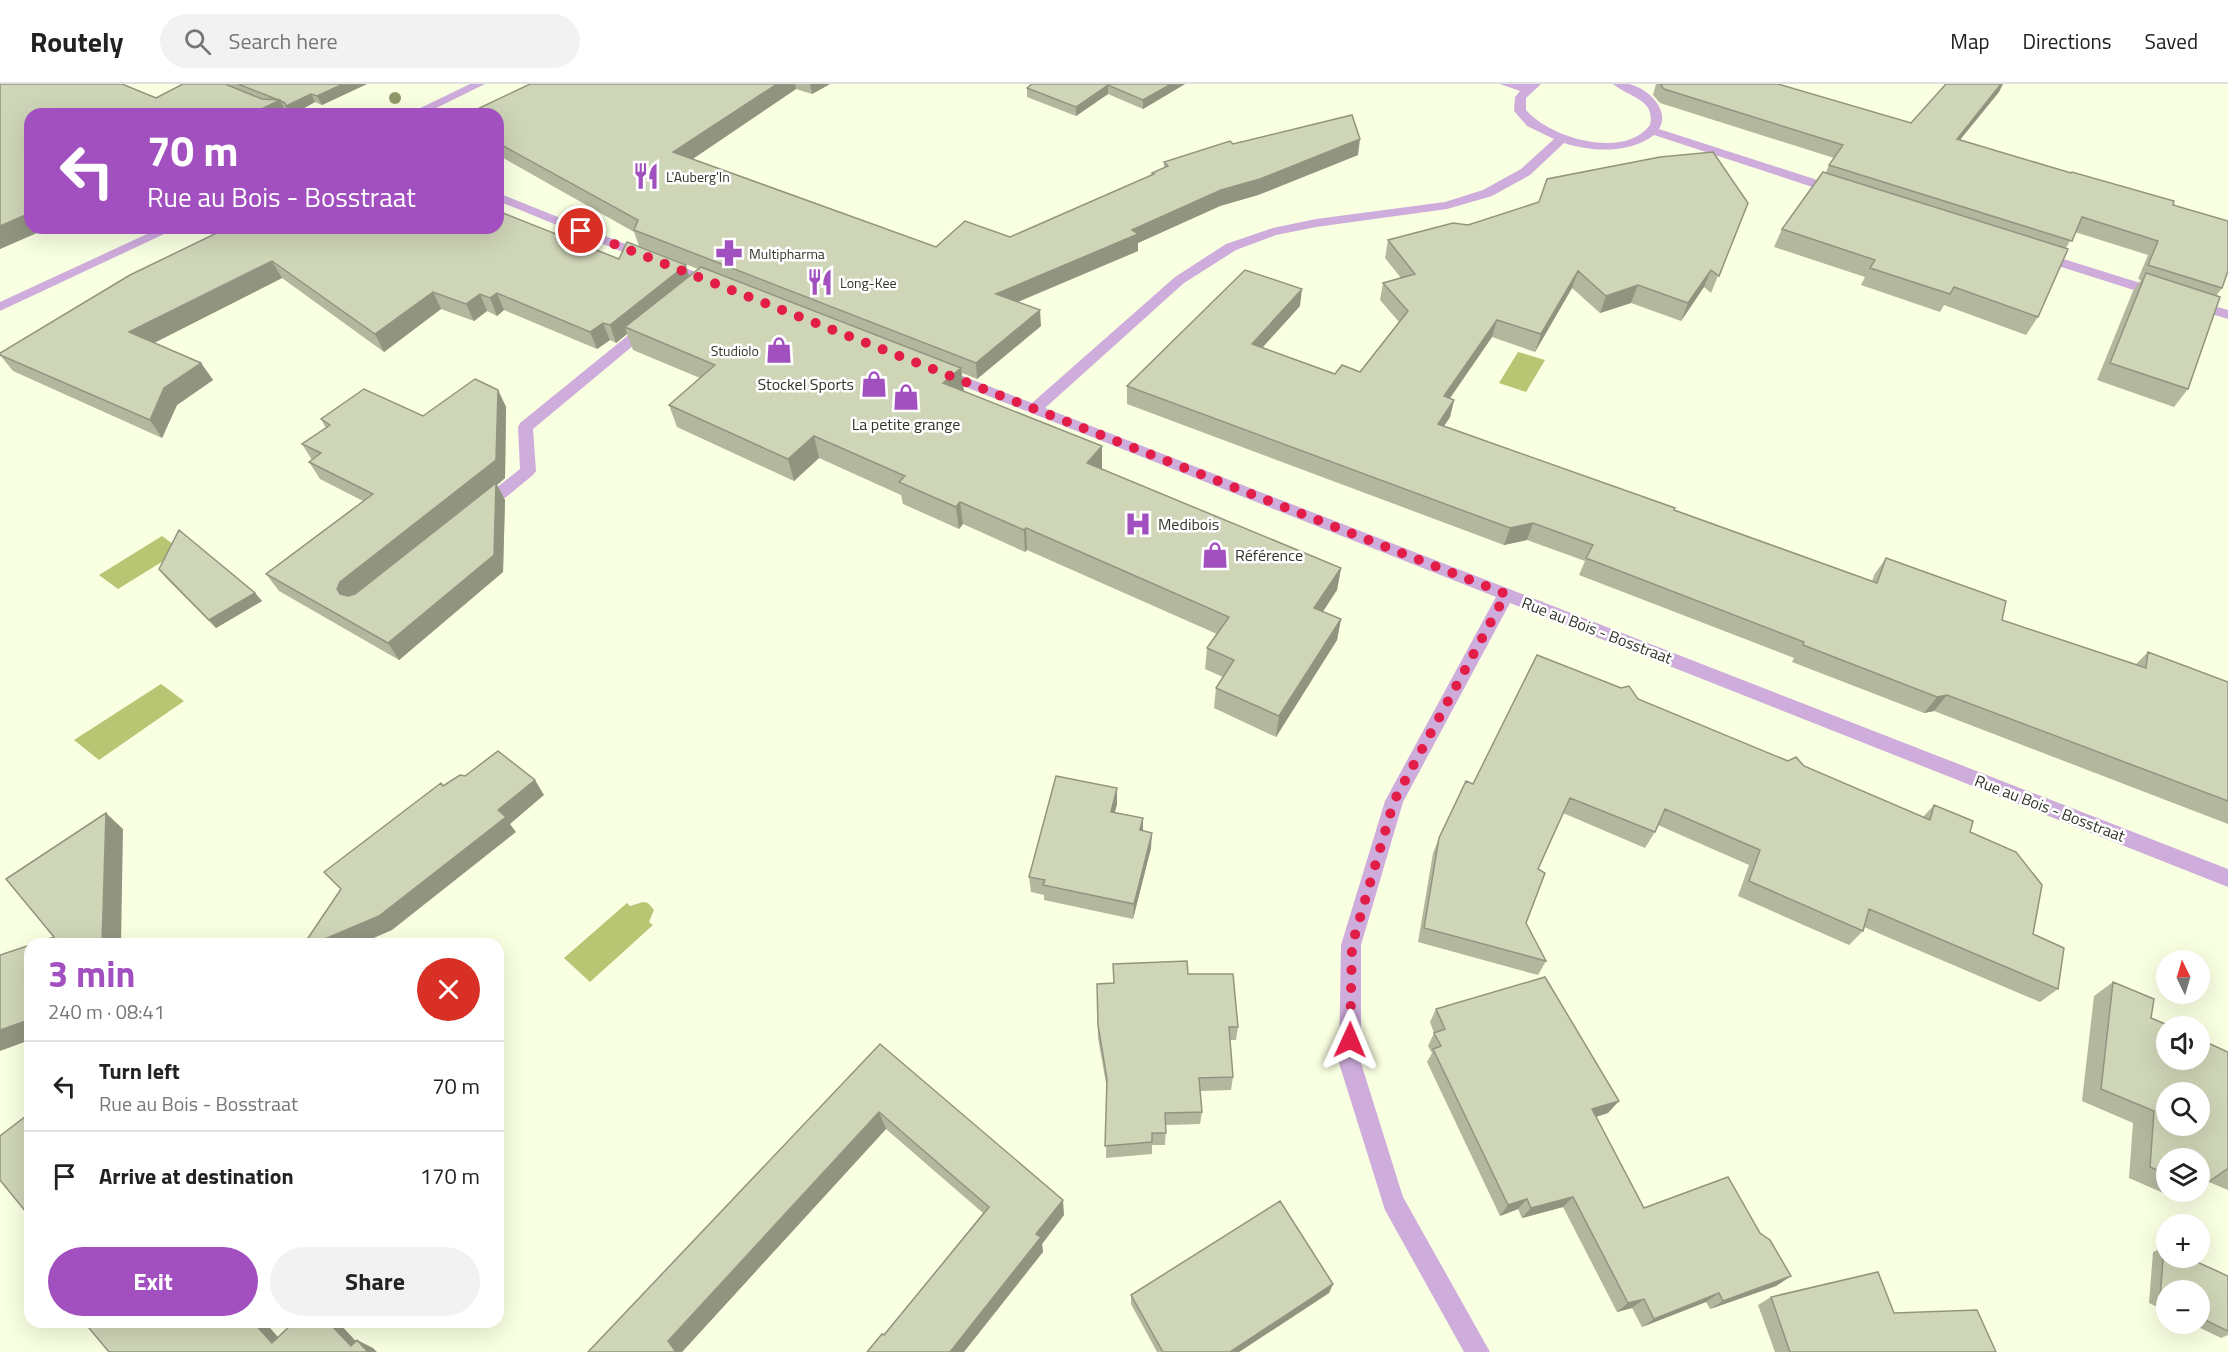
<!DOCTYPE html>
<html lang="en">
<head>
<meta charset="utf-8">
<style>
	:root { --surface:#fff; --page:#f2f2f2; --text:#222; --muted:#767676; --line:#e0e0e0; --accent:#a24fbf }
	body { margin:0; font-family:"Titillium Web",sans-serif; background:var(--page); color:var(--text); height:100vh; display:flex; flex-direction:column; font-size:22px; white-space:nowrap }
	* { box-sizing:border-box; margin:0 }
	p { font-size:20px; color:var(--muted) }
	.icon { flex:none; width:33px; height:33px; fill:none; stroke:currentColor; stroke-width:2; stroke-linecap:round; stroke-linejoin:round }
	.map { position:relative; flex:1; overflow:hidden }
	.sheet { position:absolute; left:24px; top:854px; width:480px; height:390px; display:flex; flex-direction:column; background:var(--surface); border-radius:18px; box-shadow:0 6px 24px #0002 }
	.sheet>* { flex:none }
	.hud { position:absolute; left:24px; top:24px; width:480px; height:126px; border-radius:18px; box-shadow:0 6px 24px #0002; background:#a24fbf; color:#fff; overflow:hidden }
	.needle { width:39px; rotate:355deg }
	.tools { position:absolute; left:2156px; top:866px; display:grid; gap:12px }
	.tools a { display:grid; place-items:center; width:54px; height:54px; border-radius:50%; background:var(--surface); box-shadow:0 6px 24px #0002; font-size:30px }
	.pin { position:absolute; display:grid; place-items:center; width:51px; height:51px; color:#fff; margin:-26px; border:3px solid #fff; border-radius:50%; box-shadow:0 2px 6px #0007 }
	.me { position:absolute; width:66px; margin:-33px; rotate:1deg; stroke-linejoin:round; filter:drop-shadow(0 0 4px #0008) }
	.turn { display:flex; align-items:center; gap:21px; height:126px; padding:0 24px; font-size:27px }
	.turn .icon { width:78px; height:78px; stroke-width:2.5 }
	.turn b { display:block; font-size:42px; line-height:51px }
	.round { display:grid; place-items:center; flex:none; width:63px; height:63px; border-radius:32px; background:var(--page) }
	.headline { display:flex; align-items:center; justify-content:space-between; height:102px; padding:0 24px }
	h1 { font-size:36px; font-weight:700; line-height:45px; color:var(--accent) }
	.button { display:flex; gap:12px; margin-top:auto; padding:12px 24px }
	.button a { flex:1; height:69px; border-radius:36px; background:var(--accent); color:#fff; font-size:24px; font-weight:700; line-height:69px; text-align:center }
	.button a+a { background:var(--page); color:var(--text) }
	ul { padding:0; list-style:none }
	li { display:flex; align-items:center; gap:18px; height:90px; padding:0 24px; border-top:2px solid var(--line) }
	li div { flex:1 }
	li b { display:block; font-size:22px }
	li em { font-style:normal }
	header { display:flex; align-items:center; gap:36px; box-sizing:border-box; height:84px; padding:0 30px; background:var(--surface); border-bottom:2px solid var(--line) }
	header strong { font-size:28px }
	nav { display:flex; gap:33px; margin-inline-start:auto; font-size:21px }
	.search { width:420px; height:54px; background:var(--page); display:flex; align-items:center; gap:15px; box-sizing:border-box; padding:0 21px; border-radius:33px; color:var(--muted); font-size:22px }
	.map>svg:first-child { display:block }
	.water { fill:#b8c673 }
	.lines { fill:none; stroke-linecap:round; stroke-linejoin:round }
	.path { stroke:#a6aa94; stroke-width:3; stroke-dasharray:4.5 2; stroke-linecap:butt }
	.service { fill:#ceacdc; fill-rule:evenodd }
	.minor { fill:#ceacdc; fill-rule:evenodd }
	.tertiary { fill:#ceacdc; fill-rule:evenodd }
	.tree { fill:#929967 }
	.wall { fill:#b2b79d }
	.shaded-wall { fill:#919580 }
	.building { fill:#cfd5b7; stroke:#919580; stroke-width:1.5; fill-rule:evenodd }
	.route { stroke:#e11d48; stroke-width:10; stroke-dasharray:0 18 }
	.labels { text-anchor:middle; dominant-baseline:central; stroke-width:5; stroke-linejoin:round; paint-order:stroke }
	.far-poi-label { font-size:14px; fill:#333529; stroke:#fff; text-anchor:start }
	.poi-label { font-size:16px; fill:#333529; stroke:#fff; text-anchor:start }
	.street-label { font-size:16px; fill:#333529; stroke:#fff }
</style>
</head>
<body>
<header>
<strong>Routely</strong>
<div class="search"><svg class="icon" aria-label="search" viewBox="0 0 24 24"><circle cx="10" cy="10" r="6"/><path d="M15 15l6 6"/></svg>Search here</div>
<nav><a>Map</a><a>Directions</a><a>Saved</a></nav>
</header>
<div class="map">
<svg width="2228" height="1268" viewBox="0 0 2228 1268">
	<rect width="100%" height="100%" fill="#f9ffe1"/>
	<path class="water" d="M1518 268 1545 276 1526 308 1499 299Z
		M162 452 181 466 118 505 99 491Z
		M161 600 184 617 99 676 74 656Z
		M643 818 648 819 654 826 649 838 653 841 590 898 564 874 627 819 630 822Z"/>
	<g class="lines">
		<path class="path" d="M370 30 381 25"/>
		<path class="service" d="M647 239 652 240 654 243 652 246 533 345 536 387 533 391 489 427H477L475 423 477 419 520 385 518 343 520 339 642 240Z"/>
		<path class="minor" d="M1500 0H1541L1526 14V26C1550 54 1624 76 1650 41 1656 15 1628 13 1613 0 1618 0 1623 0 1628 0 1647 3 1671 26 1659 45L1842 104 1844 107 1842 110H1834L1654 51C1629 70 1592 68 1564 59L1530 91 1492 112 1447 125 1316 143 1276 151 1236 166 1184 199 1045 324 2228 785V803L1510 519 1403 718 1361 861V979L1403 1113 1490 1268H1464L1385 1126 1339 979 1341 861 1385 717 1496 513 935 291 933 288 935 285H945L1032 319 1175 193 1226 160 1273 144 1316 135 1445 118 1483 106 1521 85 1554 55 1527 42 1514 27 1515 13 1520 7Z
			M498 109 718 197 720 200 718 203H708L498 117Z
			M2041 168 2166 207 2168 210 2161 214 2156 213 2036 175 2034 172 2036 169Z
			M2193 216 2228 226V235L2188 223 2186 220Z"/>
		<path class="tertiary" d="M470 0H485L424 30H408Z
			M160 144H177L0 227V218Z"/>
	</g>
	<circle class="tree" cx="395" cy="14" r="6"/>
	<path class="wall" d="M0 0 156 14 183 0H367L322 21 315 18 293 30H290L289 28 285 26 287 30 48 144 0 165Z
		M530 0H830L812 10 796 5 692 75 936 163 1010 153 1152 91V89L1164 84V78L1233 60 1358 71 1258 111 1220 122 1138 159V167L1018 218 1041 242 977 295 962 289 963 307 1102 385 1341 484 1337 506 1322 528 1341 535 1337 556 1276 653 1214 624 1216 604 1223 593 1205 585 1207 564 1217 550 1027 466 1025 468 963 440 959 445 903 420 901 411 819 374 794 397 677 343 669 321 700 294 633 266 627 250 616 259 610 256 597 265 504 226 497 232 487 227 474 237 441 225 384 268 282 194 154 259 201 279 213 296 177 321 162 354 13 287 0 271V269L227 144 619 175 689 192 698 185 639 162 634 148 498 71V30Z
		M1032 0H1185L1143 25 1108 10 1076 32 1027 13V4Z
		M1656 0H1778L1911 39 1999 8 1960 56 2173 121 2222 204 2216 212 2188 305 2174 323 2097 296 2133 207 2141 196 2138 195 2148 171 2075 148 2066 164 2038 233 2026 251 1944 221 1940 228 1861 201 1865 193 1774 163 1782 145 1826 88 1829 81 1834 74 1660 19 1653 11Z
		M1748 119 1711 209 1704 203 1681 237 1631 219 1600 229 1572 204 1535 268 1492 253 1450 314 1454 316 1450 333 1444 342 1674 427 1872 498 1874 491 1886 474 2002 536 2136 580 2148 568 2228 598V740L1934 627 1924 629 1792 578 1794 574 1579 491 1585 477 1527 456 1504 461 1127 320V302L1300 222 1263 263 1335 290 1360 288 1399 238 1380 216 1383 199 1401 194 1385 174 1388 156 1468 141Z
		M498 306 506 323 505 394 497 401 505 416 503 488 399 576 279 507 266 490 363 417 320 395 309 378 312 376 302 360 326 344 321 335 423 332Z
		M159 485 255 509 262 517 216 544 166 494Z
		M1638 615 1788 677 1804 682 1923 733 1934 721 1970 748 2033 850 2058 905 2040 918 1864 843 1863 847 1849 861 1738 812 1749 781 1658 741 1655 748 1645 764 1563 729 1538 785 1526 839 1546 877 1538 891 1418 858 1433 769 1439 754 1473 700Z
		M1117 720 1115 728 1143 734V747L1151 764 1133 835 1044 816V811L1031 808 1029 793Z
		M1188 890 1238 943 1236 956H1230L1233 993 1231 1006 1200 1007 1202 1028 1200 1040 1166 1041 1165 1061H1152V1070L1106 1074 1107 1005 1098 954 1097 900 1113 899Z
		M2113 898 2151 934 2228 971V1106L2209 1098 2199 1105V1074H2166V1107H2194L2177 1115 2129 1094 2133 1039 2082 1017 2094 912Z
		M1436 925 1608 1029 1596 1033 1644 1124 1760 1149 1791 1192 1776 1202 1710 1225 1706 1218 1642 1243 1632 1224 1617 1228 1563 1123 1522 1134 1518 1125 1500 1132 1427 978 1432 969 1428 962 1434 949 1430 938Z
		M880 960 1064 1131 1042 1160 1043 1168 884 1251 983 1129 886 1045 682 1268H588Z
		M2164 1163 2228 1192V1251L2221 1254 2190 1239H2199V1206H2166V1227L2149 1219 2153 1168Z
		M1333 1200 1329 1209 1239 1268H1157L1131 1220V1211Z
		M1771 1213 1894 1229 1996 1268H1775L1758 1221Z"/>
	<path class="shaded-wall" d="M343 0H367L322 21 317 12Z
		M777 0H795L796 5 678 85 673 68Z
		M810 0H830L812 10Z
		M1171 0H1185L1143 25V16Z
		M2001 0H2003L1999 8 1949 69 1957 55Z
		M1108 1V10L1076 32V23Z
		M311 10 315 18 293 30H290L286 22Z
		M280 16 287 30H251Z
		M1360 55 1358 71 1258 111 1220 122 1138 159V167L998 226 996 210 1132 146 1221 106Z
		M30 129V144H48L0 165V142Z
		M272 177 282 194 142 265 129 248Z
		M686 181 691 199 625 243 627 250 616 259 610 241Z
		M1711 186 1704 203 1681 237 1688 219Z
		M1578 187 1572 204 1535 268 1541 250Z
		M1638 201 1631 219 1600 229 1606 212Z
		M1302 205 1300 222 1250 277 1252 260Z
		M433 208 441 225 384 268 375 250Z
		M497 209 504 226 497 232 490 214Z
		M480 210 487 227 474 237 466 220Z
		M1040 226 1041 242 977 295 976 279Z
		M1497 236 1492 253 1439 330 1444 312Z
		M603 239 610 256 597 265 590 248Z
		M201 279 213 296 177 321 162 354 150 336 164 304Z
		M961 284 964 307 946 321 943 299Z
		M498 306 506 323 505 394 497 401 505 416 503 488 399 576 388 559 349 522 337 505 340 498Z
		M1454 316 1450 333 1434 357 1438 340Z
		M814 352 819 374 794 397 788 375Z
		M1102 362V385L1087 379Z
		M960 418 963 440 959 445 956 423Z
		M1533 439 1527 456 1504 461 1510 444Z
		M1026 444 1027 466 1025 468 1024 446Z
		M1341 484 1337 506 1311 546 1314 524Z
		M255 509 262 517 216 544 209 536Z
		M1341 535 1337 556 1276 653 1279 632Z
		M1947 611 1934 627 1924 629 1937 613Z
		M535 696 544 711 510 740 516 748 392 846 360 860H313L498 726Z
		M1117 704V720L1111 743V728Z
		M106 729 123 745 121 860H102Z
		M1143 734V749L1140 746Z
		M1152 749 1151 764 1133 835 1134 820Z
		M28 936 30 937V956L0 967V946Z
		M1619 1017 1608 1029 1582 1037 1592 1025Z
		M879 1028 886 1045 682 1268H676L668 1257Z
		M1573 1113 1563 1123 1522 1134 1531 1124Z
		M1527 1115 1518 1125 1500 1132 1508 1121Z
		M1063 1116 1064 1131 1042 1160 1043 1168 964 1268H950L1036 1150Z
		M1791 1192 1776 1202 1710 1225 1723 1217Z
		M1333 1200 1329 1209 1239 1268H1230Z
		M1719 1209 1706 1218 1642 1243 1654 1235Z
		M1644 1215 1632 1224 1617 1228 1628 1219Z
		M253 1238H265L290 1267 272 1259Z
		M328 1238H338L366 1268 351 1262Z
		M357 1256 373 1264 377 1268H368Z"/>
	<path class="building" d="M0 0H122L156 14 183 0H225L262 15 280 16 251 30H30V129L0 142Z
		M238 0H343L317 12 311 10 286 22 285 19 281 17 280 16 276 15Z
		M530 0H777L673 68 936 163 965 137 1010 153 1154 90 1152 89 1168 82 1164 78 1230 57 1233 60 1352 31 1360 55 1260 95 1221 106 1132 146 1138 150 996 210 1040 226 976 279 634 146 638 136 498 59V30H467Z
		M1032 0H1171L1143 16 1108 1 1076 23 1027 4Z
		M1660 0H1778L1911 39 1946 0H2001L1957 55 2071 89 2072 88 2174 117 2173 121 2228 137V187L2222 204 2148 181 2158 157 2082 133 2072 157 1829 81 1843 61 1664 5Z
		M1713 68 1748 119 1719 192 1711 186 1688 219 1638 201 1606 212 1578 187 1541 250 1497 236 1444 312 1454 316 1438 340 1675 424 1674 426 1877 499 1886 474 2006 517 2002 536 2146 584 2148 568 2228 598V717L1947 611 1937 613 1803 561 1804 558 1586 474 1593 461 1533 439 1510 444 1127 302 1245 186 1302 205 1252 260 1335 290 1342 281 1360 288 1408 227 1383 199 1415 190 1388 156 1453 139 1468 141 1539 118 1547 95 1660 73Z
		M1823 88 2068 165 2038 233 1954 203 1950 210 1870 184 1875 176 1782 145Z
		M498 127 619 175 627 158 686 181 610 241 603 239 590 248 497 209 490 214 480 210 466 220 433 208 375 250 272 177 129 248 201 279 164 304 150 336 0 271V269L130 191 227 144H498Z
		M701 183 961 284 943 299 1102 362 1087 379 1341 484 1314 524 1341 535 1279 632 1216 604 1234 576 1207 564 1229 533 1026 444 1024 446 960 418 956 423 899 398 905 392 814 352 788 375 669 321 715 281 625 243Z
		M2146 189 2220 213 2188 305 2110 279Z
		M475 295 498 306 496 376 340 498 337 505 340 510 348 512 355 510 496 399 494 471 388 559 266 490 373 410 309 378 321 369 302 360 330 341 321 335 364 305 423 332Z
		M179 446 255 509 209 536 159 485Z
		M1537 571 1621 604 1629 602 1638 615 1788 677 1796 673 1804 682 1930 736 1934 721 1973 737 1970 748 2016 768 2042 801 2033 850 2064 864 2058 905 1869 825 1863 847 1749 797 1760 766 1665 725 1655 748 1570 714 1538 785 1545 789 1526 839 1546 877 1424 844 1439 754 1466 697 1473 700Z
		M498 667 535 696 498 726 506 733 379 832 313 860H304L341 805 324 788 441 699 443 702 460 691 465 692Z
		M1056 692 1117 704 1111 728 1143 734 1140 746 1152 749 1134 820 1043 801 1045 796 1029 793Z
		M106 729 102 860H35L54 853 6 795Z
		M30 861V938L28 936 0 946V871Z
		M1187 877 1188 890H1233L1238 943H1229L1233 993 1199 994 1202 1028 1165 1029 1166 1049H1152V1058L1105 1062 1107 995 1098 941 1097 900 1114 899 1113 880Z
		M1545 893 1619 1017 1592 1025 1644 1124 1728 1093 1760 1149 1770 1156 1791 1192 1723 1217 1719 1209 1654 1235 1644 1215 1628 1219 1573 1113 1531 1124 1527 1115 1508 1121 1433 965 1441 962 1434 949 1445 945 1436 925Z
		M2113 898 2154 915 2151 934 2170 942H2166V975H2199V955L2228 968V1085H2227L2200 1104H2199V1074H2166V1090L2150 1083 2154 1027 2101 1005ZM2166 1008H2199V1041H2166Z
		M880 960 1063 1116 1036 1150 1041 1153 950 1268H867L882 1250 884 1251 989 1123 879 1028 668 1257 676 1268H588Z
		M30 1029V1133L0 1096V1052Z
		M1280 1117 1333 1200 1230 1268H1163L1131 1211Z
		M2164 1163 2166 1164V1173H2186L2228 1192V1247L2199 1233V1206H2166V1217L2160 1214Z
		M1878 1188 1894 1229 1977 1226 1996 1268H1790L1771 1213Z
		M84 1238H253L272 1259 294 1238H328L351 1262 357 1256 368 1268H109Z"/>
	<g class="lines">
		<path class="route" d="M581 147 1506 510 1394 717 1352 861 1350 956"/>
	</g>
	<defs>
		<symbol id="restaurant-bare" viewBox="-9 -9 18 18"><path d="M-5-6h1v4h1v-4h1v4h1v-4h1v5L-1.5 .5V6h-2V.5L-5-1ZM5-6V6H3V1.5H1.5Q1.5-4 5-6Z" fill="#a24fbf" stroke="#fff" stroke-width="2.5" paint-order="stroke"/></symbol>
		<symbol id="pharmacy-bare" viewBox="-9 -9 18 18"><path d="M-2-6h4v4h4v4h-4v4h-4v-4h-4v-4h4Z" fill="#a24fbf" stroke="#fff" stroke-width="2.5" paint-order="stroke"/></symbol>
		<symbol id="shop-bare" viewBox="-9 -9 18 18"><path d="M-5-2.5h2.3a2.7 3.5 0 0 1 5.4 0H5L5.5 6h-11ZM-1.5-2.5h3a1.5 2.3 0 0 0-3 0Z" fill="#a24fbf" stroke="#fff" stroke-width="2.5" paint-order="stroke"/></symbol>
		<symbol id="hospital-bare" viewBox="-9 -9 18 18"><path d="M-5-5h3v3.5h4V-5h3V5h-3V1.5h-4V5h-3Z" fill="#a24fbf" stroke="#fff" stroke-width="2.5" paint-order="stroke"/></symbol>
	</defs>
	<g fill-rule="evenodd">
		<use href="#restaurant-bare" x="627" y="73" width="38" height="38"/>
		<use href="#pharmacy-bare" x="710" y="150" width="38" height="38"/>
		<use href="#restaurant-bare" x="801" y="179" width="38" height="38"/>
		<use href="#shop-bare" x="760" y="247" width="38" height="38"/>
		<use href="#shop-bare" x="855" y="281" width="38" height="38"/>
		<use href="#shop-bare" x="887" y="294" width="38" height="38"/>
		<use href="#hospital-bare" x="1119" y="421" width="38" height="38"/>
		<use href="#shop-bare" x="1196" y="452" width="38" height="38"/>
	</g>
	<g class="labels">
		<g class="far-poi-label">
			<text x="666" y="92">L'Auberg'In</text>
			<text x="749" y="169">Multipharma</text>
			<text x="840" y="198">Long-Kee</text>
			<text x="759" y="266" text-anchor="end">Studiolo</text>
		</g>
		<g class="poi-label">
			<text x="854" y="300" text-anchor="end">Stockel Sports</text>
			<text x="906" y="340" text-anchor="middle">La petite grange</text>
			<text x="1158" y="440">Medibois</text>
			<text x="1235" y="471">Référence</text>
		</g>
		<g class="street-label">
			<text transform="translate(1597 546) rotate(21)">Rue au Bois - Bosstraat</text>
			<text transform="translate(2050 724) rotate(21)">Rue au Bois - Bosstraat</text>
		</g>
	</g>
</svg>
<div class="tools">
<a><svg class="needle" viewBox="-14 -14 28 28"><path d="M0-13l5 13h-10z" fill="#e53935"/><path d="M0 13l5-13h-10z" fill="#767676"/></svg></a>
<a><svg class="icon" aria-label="sound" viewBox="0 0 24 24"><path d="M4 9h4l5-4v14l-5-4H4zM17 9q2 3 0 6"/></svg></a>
<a><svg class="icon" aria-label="search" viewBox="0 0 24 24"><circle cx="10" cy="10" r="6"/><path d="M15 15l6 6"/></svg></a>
<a><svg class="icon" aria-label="layers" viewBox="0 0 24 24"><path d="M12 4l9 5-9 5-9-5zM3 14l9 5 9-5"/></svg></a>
<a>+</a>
<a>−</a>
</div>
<div class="pin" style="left:581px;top:147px;background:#d93025"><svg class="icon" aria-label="arrive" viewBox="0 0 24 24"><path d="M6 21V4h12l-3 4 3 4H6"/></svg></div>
<svg class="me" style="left:1350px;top:956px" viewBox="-20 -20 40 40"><path d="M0-17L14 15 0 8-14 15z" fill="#e11d48" stroke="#fff" stroke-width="4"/></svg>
<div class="hud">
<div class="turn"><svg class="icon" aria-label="left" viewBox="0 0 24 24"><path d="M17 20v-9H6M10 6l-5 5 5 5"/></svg><div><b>70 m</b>Rue au Bois - Bosstraat</div></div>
</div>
<section class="sheet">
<div class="headline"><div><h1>3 min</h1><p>240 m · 08:41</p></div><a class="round" style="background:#d93025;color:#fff"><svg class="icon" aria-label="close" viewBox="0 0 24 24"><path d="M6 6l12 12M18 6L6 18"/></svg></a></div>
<ul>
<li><svg class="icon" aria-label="left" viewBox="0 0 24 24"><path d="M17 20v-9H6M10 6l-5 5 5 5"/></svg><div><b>Turn left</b><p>Rue au Bois - Bosstraat</p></div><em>70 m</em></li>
<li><svg class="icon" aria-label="arrive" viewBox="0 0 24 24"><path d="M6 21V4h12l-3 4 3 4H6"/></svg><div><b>Arrive at destination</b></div><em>170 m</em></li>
</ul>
<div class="button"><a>Exit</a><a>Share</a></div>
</section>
</div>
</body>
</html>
